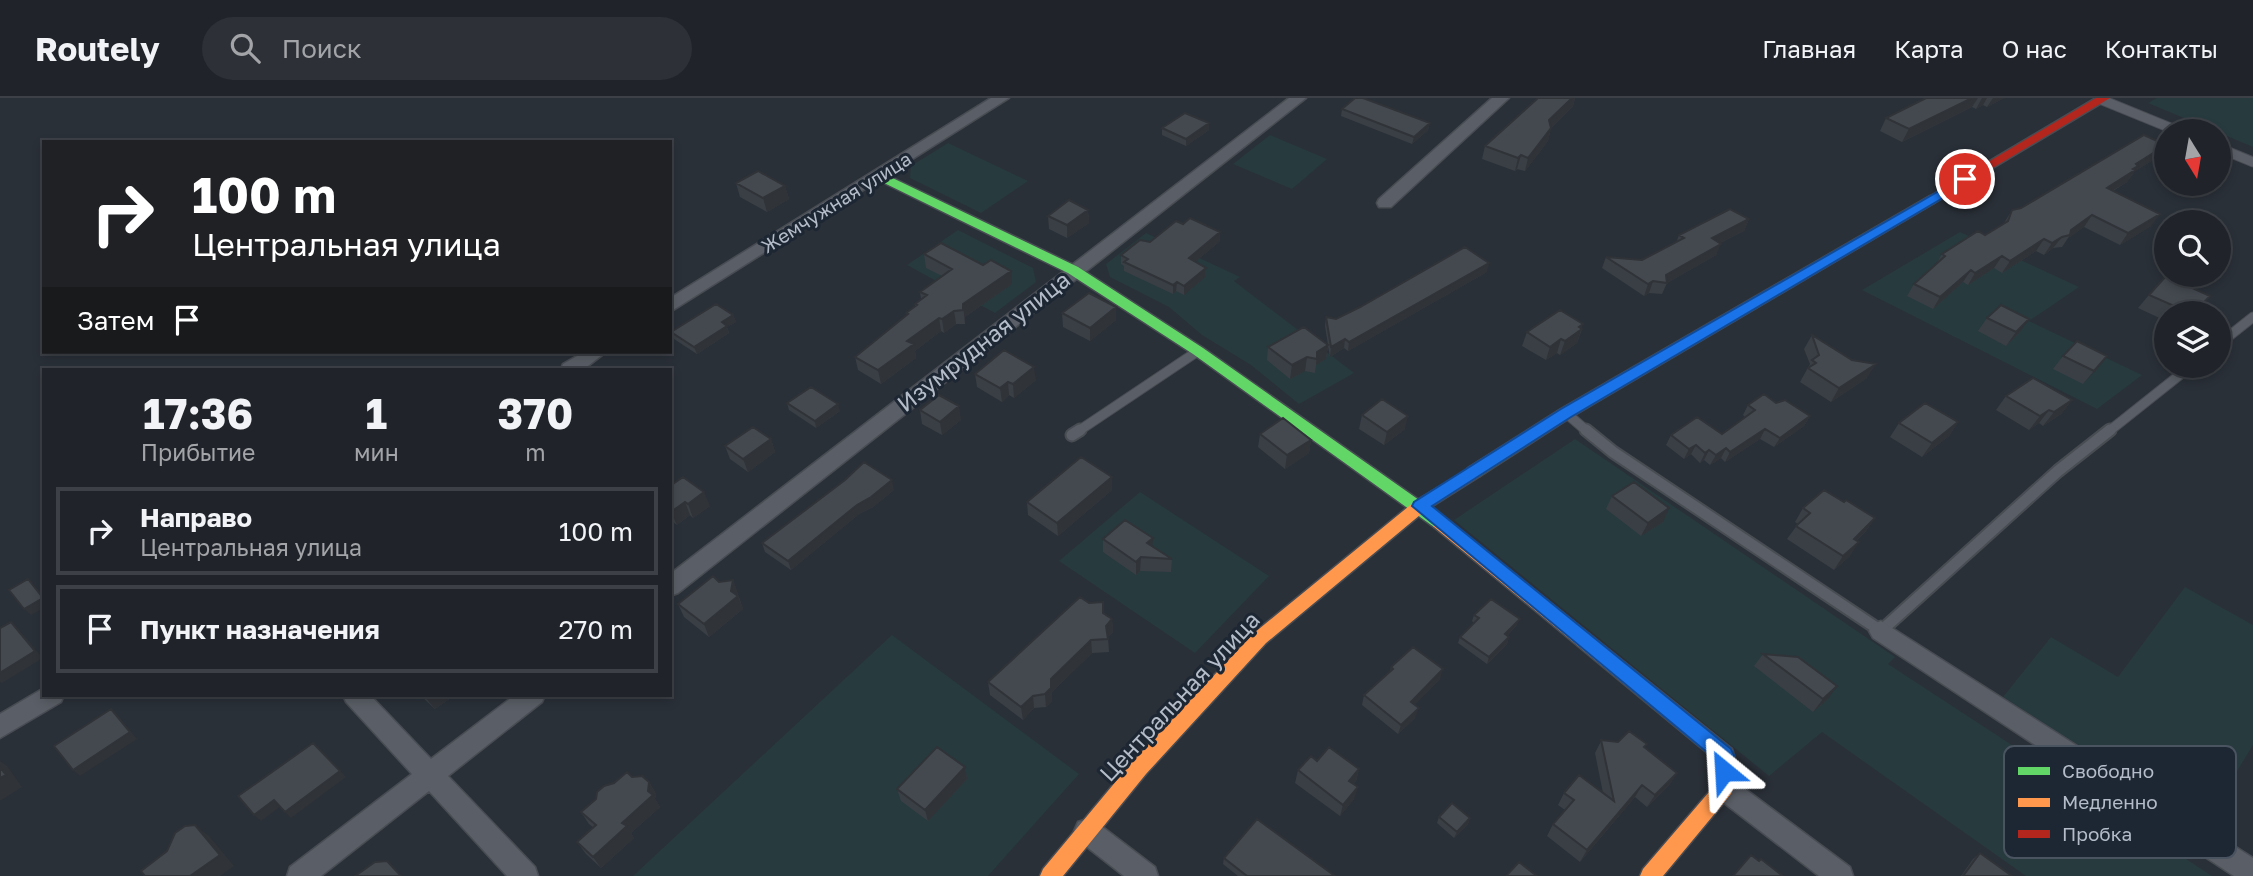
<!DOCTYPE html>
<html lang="ru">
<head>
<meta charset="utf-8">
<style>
	:root { --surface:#20242a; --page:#2d3036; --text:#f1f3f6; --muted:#a2a4a8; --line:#3d4147 }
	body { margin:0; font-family:"Golos Text",sans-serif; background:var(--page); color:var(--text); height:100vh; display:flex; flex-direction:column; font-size:26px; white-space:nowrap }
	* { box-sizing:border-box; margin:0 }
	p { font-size:23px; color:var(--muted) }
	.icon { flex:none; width:38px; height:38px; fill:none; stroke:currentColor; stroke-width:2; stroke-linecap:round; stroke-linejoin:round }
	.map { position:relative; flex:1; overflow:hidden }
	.drawer { position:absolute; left:42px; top:270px; width:630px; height:329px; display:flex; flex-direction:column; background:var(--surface); border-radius:0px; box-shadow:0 4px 10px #0003,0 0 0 2px var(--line) }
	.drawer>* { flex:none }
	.hud { position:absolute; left:42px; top:42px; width:630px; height:214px; border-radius:0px; box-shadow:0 4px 10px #0003,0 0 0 2px var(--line); background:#202124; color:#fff; overflow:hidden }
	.needle { width:46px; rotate:169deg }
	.tools { position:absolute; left:2154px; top:21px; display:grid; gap:14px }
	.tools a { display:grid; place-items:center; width:77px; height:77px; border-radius:50%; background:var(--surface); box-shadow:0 4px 10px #0003,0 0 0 2px var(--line); font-size:35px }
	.pin { position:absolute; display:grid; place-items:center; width:60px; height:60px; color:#fff; margin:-30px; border:4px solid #fff; border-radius:50%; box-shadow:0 2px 7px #0007 }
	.me { position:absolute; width:77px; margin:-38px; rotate:333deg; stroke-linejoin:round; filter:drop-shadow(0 0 5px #0008) }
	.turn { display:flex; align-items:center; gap:24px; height:147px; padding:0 35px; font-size:32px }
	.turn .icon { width:91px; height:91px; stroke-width:2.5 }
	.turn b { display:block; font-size:49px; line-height:60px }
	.then { display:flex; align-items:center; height:66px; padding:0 35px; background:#0003; gap:14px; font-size:26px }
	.eta { display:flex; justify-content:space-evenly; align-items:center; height:119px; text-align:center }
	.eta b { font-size:42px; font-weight:700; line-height:49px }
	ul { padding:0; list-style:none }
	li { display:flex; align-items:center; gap:21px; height:88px; margin:0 14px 10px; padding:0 21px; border:4px solid var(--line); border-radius:0px }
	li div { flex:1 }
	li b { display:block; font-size:26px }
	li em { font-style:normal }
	header { display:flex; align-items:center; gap:42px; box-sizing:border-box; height:98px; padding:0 35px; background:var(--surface); border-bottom:2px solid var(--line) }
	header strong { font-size:33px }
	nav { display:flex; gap:38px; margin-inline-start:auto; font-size:24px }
	.search { width:490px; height:63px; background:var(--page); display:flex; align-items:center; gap:18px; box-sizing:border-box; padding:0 24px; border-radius:38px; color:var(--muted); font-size:26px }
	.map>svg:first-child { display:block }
	.green { fill:#273a3e }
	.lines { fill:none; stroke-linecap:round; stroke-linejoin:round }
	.lane-far1-casing { stroke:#484c53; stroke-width:11 }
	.lane-casing { stroke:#484c53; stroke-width:15 }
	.street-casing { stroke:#484c53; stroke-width:3 }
	.fast-casing { stroke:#484c53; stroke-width:3 }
	.slow-casing { stroke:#484c53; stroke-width:3 }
	.jam-casing { stroke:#484c53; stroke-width:3 }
	.lane-far1 { stroke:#5a5e66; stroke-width:9 }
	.lane { stroke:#5a5e66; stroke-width:11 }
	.street { fill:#5a5e66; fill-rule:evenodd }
	.fast { fill:#63d668; fill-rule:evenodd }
	.slow { fill:#ff974d; fill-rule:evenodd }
	.jam { fill:#b3261e; fill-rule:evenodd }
	.wall { fill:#3a3f45 }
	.shaded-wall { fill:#303338 }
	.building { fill:#444950; stroke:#303338; stroke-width:2 }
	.route { fill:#1a73e8; stroke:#114b97; stroke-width:2 }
	.labels { text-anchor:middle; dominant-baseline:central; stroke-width:6; stroke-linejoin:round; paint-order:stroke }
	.far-street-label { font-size:19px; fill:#b4bcc9; stroke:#1d2633 }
	.street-label { font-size:23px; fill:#b4bcc9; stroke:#1d2633 }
	.key { fill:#1d2633; stroke:#4a5360; stroke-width:2 }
	.key-label { font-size:19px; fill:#b4bcc9 }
</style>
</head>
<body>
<header>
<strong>Routely</strong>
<div class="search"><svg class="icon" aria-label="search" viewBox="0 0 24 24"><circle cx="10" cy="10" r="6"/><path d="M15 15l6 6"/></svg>Поиск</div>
<nav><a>Главная</a><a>Карта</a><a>О нас</a><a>Контакты</a></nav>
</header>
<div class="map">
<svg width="2253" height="778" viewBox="0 0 2253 778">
	<rect width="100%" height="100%" fill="#2a3038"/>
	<path class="green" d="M2157 0H2253V49L2148 5Z
		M1270 37 1327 61 1292 91 1233 66Z
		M948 45 1028 83 981 115 910 80 911 68Z
		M958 132 1033 170 1036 184 995 215 907 167Z
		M1960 134 2079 189 2029 223 2142 277 2097 311 1862 192Z
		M1146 135 1240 179 1234 183 1354 275 1299 306 1251 267 1202 237 1169 209 1110 179 1106 166Z
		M1575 341 1895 559 1888 566 2212 778H2026L1822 634 1769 678 1454 422Z
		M1140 394 1269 478 1195 555 1059 463Z
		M2185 489 2253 527V647L2209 719 2190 718 2003 599 2051 539 2118 579Z
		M892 537 1079 676 988 778H633Z"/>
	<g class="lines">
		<defs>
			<path id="lane-far1" d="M2102 2 2178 33
				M2219 50 2253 64
				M2219 246 2253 219
				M1566 315 1588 334
				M1077 334 1198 253
				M2108 334 2191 268"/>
			<path id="lane" d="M1586 332 1613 354 1881 533 2058 373 2110 332
				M1072 337 1080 332"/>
			<path id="street" d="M991 0H1009L670 214V200Z
				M1289 0H1306L678 495 670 498V476Z
				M1492 0H1509L1391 109H1379L1377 105 1379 101Z
				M584 254H606L584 271H561L563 266Z
				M1881 523 2253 760V778H2234L1873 540 1869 533 1873 526Z
				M44 590V597H64L61 604 0 640V616Z
				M343 597H370L431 661 515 597H545L542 604 448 678 535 769 538 778H507L429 693 321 778H287L290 769 412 676 346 604Z
				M1724 678 1733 682 1850 769 1853 778H1819L1715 698 1711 690 1715 682Z
				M1087 721 1096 724 1155 769 1158 778H1124L1078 742 1074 733 1078 724Z"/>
			<path id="fast" d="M878 73 1078 169 1203 250 1446 421 1448 425 1446 429H1434L1193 256 1068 175 874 80V74Z
				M1930 98 1936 102 1934 105 1571 319 1480 378H1468L1466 374 1468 370 1561 311Z"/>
			<path id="slow" d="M1474 368 1482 374 1480 378 1426 412 1266 545 1146 676 1063 778H1040L1043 771 1132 664 1254 535 1414 404Z
				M1440 419 1446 421 1732 651C1737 663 1736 685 1731 696L1663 778H1640L1643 771 1715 687V661L1434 429 1432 425 1434 421Z"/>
			<path id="jam" d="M2096 0H2110L1934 105 1930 106 1924 102Z"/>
		</defs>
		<use href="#lane-far1" class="lane-far1-casing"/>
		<use href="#lane" class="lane-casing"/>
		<use href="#street" class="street-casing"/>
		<use href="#fast" class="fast-casing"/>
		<use href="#slow" class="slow-casing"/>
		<use href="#jam" class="jam-casing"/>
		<use href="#lane-far1" class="lane-far1"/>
		<use href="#lane" class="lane"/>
		<use href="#street" class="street"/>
		<use href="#fast" class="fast"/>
		<use href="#slow" class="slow"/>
		<use href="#jam" class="jam"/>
	</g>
	<path class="wall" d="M1538 0H1575L1573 8 1551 30 1548 43 1525 73 1517 71 1515 73 1482 61 1485 48Z
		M1926 0H2004L1987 9 1983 7 1976 11 1972 9 1902 44 1880 33 1886 20Z
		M1342 11 1430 25 1428 32 1412 46 1341 18Z
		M1209 25V32L1186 48 1162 37V30Z
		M2158 59 2135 73 2127 84 2113 93 2151 128 2120 147 2084 129 2068 140 2062 149 2053 150 2044 157 2036 153 2002 175 1994 170 1968 187 1963 184 1933 211 1907 198 1914 186 1935 168 1942 156 1985 137 2004 125 2012 112 2021 110Z
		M736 85 785 88 789 101 767 114 740 99Z
		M1088 112 1089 125 1067 140 1049 131 1048 118Z
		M1749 121 1744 133 1720 145 1716 157 1667 185 1662 196 1649 195 1644 198 1602 170 1606 159 1642 162 1676 145 1679 137Z
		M1183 126 1220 134V143L1195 164 1206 170 1205 179 1184 197 1176 193 1173 196 1124 173V168L1121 166V157L1150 144Z
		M924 156 1012 186 965 219V226H956L944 235 941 233 915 253 916 260 881 286 858 272 855 259 907 217 906 215 915 208V206L921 201 920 194 942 178 926 170Z
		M1487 174 1348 253 1344 250 1330 259 1328 248 1326 261 1316 267 1315 275 1305 273 1290 281 1267 262 1268 249 1328 247 1325 228 1326 219 1336 221Z
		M2149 197 2210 198 2195 215H2166V223L2138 210Z
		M1116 209V222L1090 243 1063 229 1062 215Z
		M733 217 736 224 727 229 729 235 697 256 674 241 671 234Z
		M1987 220 2020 234 2006 248 1978 233Z
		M1582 231 1577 245 1560 257 1557 255 1546 262 1522 248 1527 234Z
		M1812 237 1852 262 1867 280 1831 304 1800 284 1810 266 1804 251Z
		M2063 258H2107L2083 286 2053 271Z
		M975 276 1036 282 1014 300 1009 297 1002 304 977 289Z
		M2006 298 2072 302 2061 316 2043 328 2039 325 2029 332 1996 312Z
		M787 305 840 313 816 330 789 312Z
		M1776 305 1810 318 1804 328 1774 349 1760 341 1725 364 1721 360 1710 367 1704 362 1700 365 1691 356 1684 361 1666 347 1671 337 1722 336 1745 319 1743 317 1748 307Z
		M920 312 961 322 942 337 922 326Z
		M1362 317 1405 331 1384 347 1359 331Z
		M1958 324 1949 338 1922 359 1890 339 1899 325Z
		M1260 336 1311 342 1309 355 1285 371 1258 349Z
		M771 341 775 354 748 374 730 361 725 348Z
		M670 388 710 408 693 420 690 417 677 427 670 422Z
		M894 392 873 409 859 416 791 472 765 454 762 445Z
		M1112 392 1058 438 1028 417 1027 404Z
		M1612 398 1663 424 1641 438 1606 411Z
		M1844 404 1875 420 1866 433 1856 443 1850 458 1834 472 1787 441 1798 426 1795 424 1803 410Z
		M1103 441 1153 448 1172 461 1171 474 1140 473 1136 477 1103 454Z
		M733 482 743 511 709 539 684 519 678 506 719 484Z
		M1103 504 1104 515 1112 521 1113 534 1108 539 1109 554 1092 555 1052 594V603L1046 609 1034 610 1023 622 990 597 988 584Z
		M1474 517 1517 527 1507 538 1509 539 1507 546 1487 566 1458 545 1460 539 1474 525 1472 523Z
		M1763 556 1828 601 1813 614 1754 568Z
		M1391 569 1440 581 1414 607 1415 620 1398 636 1362 607 1364 597 1390 574Z
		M420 597H455L435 611Z
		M1601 643 1644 650 1677 675 1669 687 1647 709 1635 699 1580 764 1547 738 1553 726 1565 712 1558 707 1564 695H1603L1595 655Z
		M965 669 967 681 928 723 901 703 897 691Z
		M1359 671 1356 683 1353 686 1354 701 1340 718 1295 685 1298 672Z
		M632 679 649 684 656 696 655 701 660 709 631 735 634 740 601 770 586 756 577 744 594 730 589 726 581 714Z
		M1439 719 1470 720 1468 726 1454 740 1437 725Z
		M1980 755 2012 778H1961L1973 761Z
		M1224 760 1335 778H1238L1223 766Z"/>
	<path class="shaded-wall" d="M1572 0H1575L1573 8 1551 30 1548 43 1525 73 1528 60 1549 22Z
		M1972 0H1978L1972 9 1902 44 1909 31Z
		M1982 0H1987L1983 7 1976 11Z
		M1993 0H2004L1987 9Z
		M1209 25V32L1186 48V41Z
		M1430 25 1428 32 1412 46 1414 39Z
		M2166 47 2158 59 2135 73 2127 84 2098 101 2107 90 2136 66Z
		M1521 57 1517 71 1515 73 1518 60Z
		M785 88 789 101 767 114 763 100Z
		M1088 112 1089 125 1067 140V127Z
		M2160 116 2151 128 2120 147 2128 135Z
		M2092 117 2084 129 2068 140 2070 137 2071 132Z
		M1749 121 1744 133 1708 151 1712 140Z
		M1220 134V143L1188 170 1189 160Z
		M2062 139 2053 150 2044 157 2052 145Z
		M2044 141 2036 153 2002 175 2010 163Z
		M1721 146 1716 157 1667 185 1666 177Z
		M2002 158 1994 170 1968 187 1975 175Z
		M1489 165 1487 174 1348 253 1349 244Z
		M1206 170 1205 179 1184 197V188Z
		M1971 172 1963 184 1933 211 1940 199Z
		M1011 173 1012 186 965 219V226L963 206Z
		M1653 183 1649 195 1644 198 1648 186Z
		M1177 184 1176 193 1173 196V187Z
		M1116 209V222L1090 243V230Z
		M954 213 956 226 944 235 942 221Z
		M733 217 736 224 727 229 729 235 697 256 694 249 722 224Z
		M939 220 941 233 915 253 916 260 881 286 878 272 907 243Z
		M2029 221 2020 234 2006 248 2016 234Z
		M1583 226 1577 245 1560 257 1565 243 1579 229Z
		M1345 241 1344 250 1330 259 1331 249Z
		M1561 241 1557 255 1546 262 1550 249Z
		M1328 247 1326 261 1316 267 1317 254Z
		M2107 258 2096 272 2083 286 2094 273Z
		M1307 259 1305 273 1290 281 1292 267Z
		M1876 266 1867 280 1831 304 1839 290Z
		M1034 269 1036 282 1014 300 1013 286Z
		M1008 284 1009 297 1002 304 1000 290Z
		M2072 302 2061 316 2043 328 2054 314Z
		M838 306 840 313 816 330 815 323Z
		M959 308 961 322 942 337 940 324Z
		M2049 312 2039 325 2029 332 2040 318Z
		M1408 318 1405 331 1384 347 1387 334Z
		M1810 318 1804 328 1774 349 1780 340Z
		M1958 324 1949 338 1922 359 1932 345Z
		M1765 331 1760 341 1725 364 1730 354Z
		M771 341 775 354 748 374 743 361Z
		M1311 342 1309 355 1285 371 1287 357Z
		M1696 347 1691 356 1684 361 1689 351Z
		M1726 350 1721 360 1710 367 1716 357Z
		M1709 352 1704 362 1700 365 1705 355Z
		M1112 379V392L1058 438 1057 425Z
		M892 382 894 392 873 409 859 416 791 472 788 463 857 407Z
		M704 394 710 408 693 420 688 406Z
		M685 404 690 417 677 427 671 414Z
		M1669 410 1663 424 1641 438 1648 425Z
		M1875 420 1866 433 1844 454 1854 441Z
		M1153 440 1152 453 1147 445Z
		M1859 444 1850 458 1834 472 1843 458Z
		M1141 459 1140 473 1136 477V464Z
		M28 481 44 498V510L31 517 24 511Z
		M733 482 738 495 737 498H738L743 511 709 539 704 526 731 493Z
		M1112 521 1113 534 1106 541V528Z
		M1520 521 1517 527 1502 543 1505 536Z
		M11 524 18 531 43 560 2 585 0 584V575Z
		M1509 539 1507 546 1487 566 1489 559Z
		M1091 542 1092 555 1052 594V603L1046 609 1045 596 1051 581Z
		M1443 571 1440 581 1408 614 1411 604Z
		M1837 588 1828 601 1813 614 1823 601Z
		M428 597H455L435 611 425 599Z
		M1033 598 1034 610 1023 622 1021 609Z
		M1419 610 1415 620 1398 636 1401 627Z
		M111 611 118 618 137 641 80 678 73 672Z
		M0 663 7 668 22 689 0 703Z
		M965 669 967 681 928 723 925 712Z
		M1359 671 1356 683 1346 695 1349 683Z
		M340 673 346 679 291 720 285 714Z
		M1677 675 1669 687 1647 709 1655 697Z
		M649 684 656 696 655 701 660 709 631 735 634 740 601 770 593 759 648 693Z
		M1642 687 1635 699 1580 764 1587 752Z
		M1358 689 1354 701 1340 718 1343 707Z
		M274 702 281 708 261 723 254 717Z
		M1470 720 1468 726 1454 740 1457 734Z
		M195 727 209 738 234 768 220 778H190Z"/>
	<path class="building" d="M1355 0H1363L1430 25 1414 39 1342 11Z
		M1538 0H1572L1549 22 1551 30 1528 60 1521 57 1518 60 1485 48Z
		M1926 0H1972L1909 31 1886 20Z
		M1185 15 1209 25 1186 41 1162 30Z
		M2144 37 2166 47 2136 66 2138 68 2133 71 2135 72 2107 90 2160 116 2128 135 2092 117 2071 132 2070 137 2062 139 2052 145 2044 141 2010 163 2002 158 1975 175 1971 172 1940 199 1914 186 1945 158 1942 156 1978 133 1985 137 2008 123 2012 112 2021 110Z
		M758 73 785 88 763 100 736 85Z
		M1069 102 1088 112 1067 127 1048 118Z
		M1730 111 1749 121 1712 140 1721 146 1666 177 1667 185 1653 183 1648 186 1606 159 1642 162 1684 140 1679 137Z
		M1190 120 1220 134 1189 160 1206 170 1184 188 1177 184 1173 187 1124 164 1128 161 1121 157 1140 142 1150 144 1176 123 1183 126Z
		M941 145 983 167 991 162 1011 173 963 206V212L954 213 942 221 939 220 907 243 914 246 878 272 855 259 908 216 906 215 917 207 915 206 927 197 920 194 952 171 924 156Z
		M1465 149 1489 165 1349 244 1345 241 1331 249 1326 219 1336 221 1360 209Z
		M2166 178 2210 198 2194 215H2190L2149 197Z
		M1089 195 1116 209 1090 230 1062 215Z
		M716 206 733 217 722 224 727 228 694 249 671 234Z
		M2001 207 2029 221 2016 234 1987 220Z
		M1560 212 1583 226 1579 229 1582 231 1565 243 1561 241 1550 249 1527 234Z
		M1304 229 1328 247 1317 254V261L1307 259 1292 267 1268 249Z
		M1812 237 1852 262 1876 266 1839 290 1808 270 1816 265 1812 262 1819 257Z
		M2077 243 2107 258 2094 273 2063 258Z
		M1004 252 1034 269 1013 286 1008 284 1000 290 975 276Z
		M2033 280 2072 302 2054 314 2049 312 2040 318 2006 298Z
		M811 289 838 306 815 323 787 305Z
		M1764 296 1776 305 1785 302 1810 318 1780 340 1765 331 1730 354 1726 350 1716 357 1709 352 1705 355 1696 347 1689 351 1671 337 1697 319 1722 336 1755 312 1748 307Z
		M939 297 959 308 940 324 920 312Z
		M1382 301 1408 318 1387 334 1362 317Z
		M1925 305 1958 324 1932 345 1899 325Z
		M1283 320 1311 342 1287 357 1260 336Z
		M753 329 771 341 743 361 725 348Z
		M1081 359 1112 379 1057 425 1027 404Z
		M864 364 892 382 871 399 857 407 788 463 762 445 845 382Z
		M683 379 704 394 688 406 685 404 671 414 670 413V388Z
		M1634 384 1669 410 1648 425 1612 398Z
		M1824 392 1844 404 1846 402 1875 420 1854 441 1859 444 1843 458 1796 428 1810 415 1803 410Z
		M1125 422 1153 440 1147 445 1172 461 1141 459 1136 464 1103 441Z
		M713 478 719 484 733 482 731 493 738 498 704 526 678 506Z
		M28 481 43 500 24 511 9 492Z
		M1080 499 1089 505 1103 504V515L1112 521 1106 528 1108 541 1091 542 1051 581V590L1045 596 1033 598 1021 609 988 584Z
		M1491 501 1520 521 1505 536 1509 539 1489 559 1460 539 1479 520 1474 517Z
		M11 524 35 553 0 575V530Z
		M1413 549 1443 571 1411 604 1419 610 1401 627 1364 597 1393 571 1391 569Z
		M1763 556 1798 559 1837 588 1823 601Z
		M111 611 130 634 73 672 54 648Z
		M1629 633 1647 646 1644 649 1677 675 1655 697 1642 687 1587 752 1553 726 1574 702 1564 695 1579 677 1614 703 1601 642 1618 644Z
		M313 645 340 673 285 714 274 702 254 717 238 698Z
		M937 649 965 669 925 712 897 691Z
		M1329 649 1359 671 1349 683 1358 689 1343 707 1298 672 1311 658 1317 663Z
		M0 669 6 677 0 680Z
		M627 674 632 679 642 678 649 684 648 693 653 697 622 725 627 728 593 759 577 744 596 727 581 714 596 701 597 694 604 688 614 685Z
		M1452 705 1470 720 1457 734 1439 719Z
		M1257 721 1335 778H1247L1224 760Z
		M195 727 220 757 190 778H145L141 773 167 753 175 735 185 728Z
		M1980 755 2012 778H1963Z
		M1751 757 1759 763 1761 761 1783 778H1733Z
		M387 763 401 778H355L375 764Z
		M1519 764 1537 778H1506Z"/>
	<path class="route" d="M1965 78 1970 79V84L1571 319 1432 408 1731 651 1734 657 1731 679 1724 682 1718 679 1715 661 1412 408 1414 404 1561 311Z"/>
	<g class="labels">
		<g class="far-street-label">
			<text transform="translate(836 104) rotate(-32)">Жемчужная улица</text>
		</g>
		<g class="street-label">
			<text transform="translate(983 243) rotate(-38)">Изумрудная улица</text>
			<text transform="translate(1179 598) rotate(-47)">Центральная улица</text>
		</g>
	</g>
	<rect x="2004" y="648" width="232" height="112" rx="10" class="key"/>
	<rect x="2018" y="669" width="32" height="8" fill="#63d668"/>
	<rect x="2018" y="700" width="32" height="9" fill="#ff974d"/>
	<rect x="2018" y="732" width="32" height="8" fill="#b3261e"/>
	<g class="key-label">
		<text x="2062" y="680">Свободно</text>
		<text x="2062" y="711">Медленно</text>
		<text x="2062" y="743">Пробка</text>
	</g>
</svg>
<div class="tools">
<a><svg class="needle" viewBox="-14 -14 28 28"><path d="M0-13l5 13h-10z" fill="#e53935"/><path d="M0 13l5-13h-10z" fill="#a2a4a8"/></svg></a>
<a><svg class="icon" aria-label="search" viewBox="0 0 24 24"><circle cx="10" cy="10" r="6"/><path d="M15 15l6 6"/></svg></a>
<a><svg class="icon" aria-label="layers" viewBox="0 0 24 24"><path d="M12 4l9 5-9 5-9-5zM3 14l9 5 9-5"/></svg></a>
</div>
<div class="pin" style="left:1965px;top:81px;background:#d93025"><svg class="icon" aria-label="arrive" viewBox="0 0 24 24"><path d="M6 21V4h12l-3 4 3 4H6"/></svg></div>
<svg class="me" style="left:1724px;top:673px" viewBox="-20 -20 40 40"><path d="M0-17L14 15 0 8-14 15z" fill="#1a73e8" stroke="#fff" stroke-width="4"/></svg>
<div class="hud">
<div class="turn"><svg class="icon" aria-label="right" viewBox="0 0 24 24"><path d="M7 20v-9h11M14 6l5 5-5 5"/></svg><div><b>100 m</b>Центральная улица</div></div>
<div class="then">Затем<svg class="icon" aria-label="arrive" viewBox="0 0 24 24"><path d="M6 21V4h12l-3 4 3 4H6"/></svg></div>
</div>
<section class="drawer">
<div class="eta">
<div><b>17:36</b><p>Прибытие</p></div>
<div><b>1</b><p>мин</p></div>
<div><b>370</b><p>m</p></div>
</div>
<ul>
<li><svg class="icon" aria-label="right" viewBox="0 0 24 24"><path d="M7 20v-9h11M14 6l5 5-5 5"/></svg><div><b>Направо</b><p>Центральная улица</p></div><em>100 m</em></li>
<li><svg class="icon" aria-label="arrive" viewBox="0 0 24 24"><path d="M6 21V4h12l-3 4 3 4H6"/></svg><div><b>Пункт назначения</b></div><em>270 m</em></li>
</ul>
</section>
</div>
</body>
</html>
